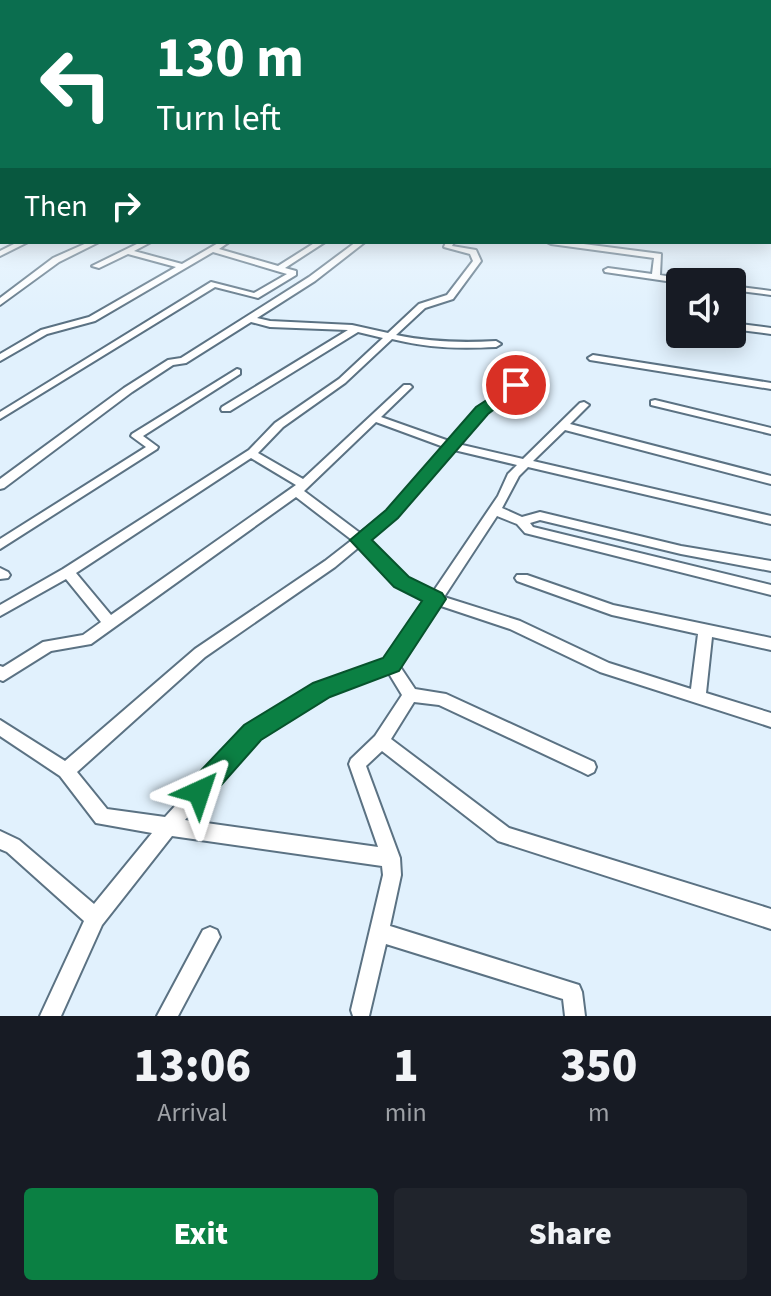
<!DOCTYPE html>
<html lang="en">
<head>
<meta charset="utf-8">
<style>
	:root { --surface:#171b24; --page:#20242c; --text:#f1f3f6; --muted:#9ea1a6; --accent:#0b8043 }
	body { margin:0; font-family:"Source Sans 3",sans-serif; background:var(--page); color:var(--text); height:100vh; display:flex; flex-direction:column; font-size:30px; white-space:nowrap }
	* { box-sizing:border-box; margin:0 }
	p { font-size:26px; color:var(--muted) }
	.icon { flex:none; width:44px; height:44px; fill:none; stroke:currentColor; stroke-width:2; stroke-linecap:round; stroke-linejoin:round }
	.map { position:relative; height:1016px; overflow:hidden }
	.details { display:flex; flex-direction:column; background:var(--surface); flex:1 }
	.details>* { flex:none }
	.guide { position:absolute; left:0px; top:0px; width:772px; height:244px; box-shadow:0 4px 20px #0003; background:#0b6e4f; color:#fff; overflow:hidden }
	.buttons { position:absolute; left:666px; top:268px; display:grid; gap:16px }
	.buttons a { display:grid; place-items:center; width:80px; height:80px; border-radius:8px; background:var(--surface); box-shadow:0 4px 20px #0003; font-size:40px }
	.pin { position:absolute; display:grid; place-items:center; width:68px; height:68px; color:#fff; margin:-34px; border:4px solid #fff; border-radius:50%; box-shadow:0 2px 8px #0007 }
	.me { position:absolute; width:88px; margin:-44px; rotate:42deg; stroke-linejoin:round; filter:drop-shadow(0 0 6px #0008) }
	.turn { display:flex; align-items:center; gap:28px; height:168px; padding:0 24px; font-size:36px }
	.turn .icon { width:104px; height:104px; stroke-width:2.5 }
	.turn b { display:block; font-size:56px; line-height:68px }
	.then { display:flex; align-items:center; height:76px; padding:0 24px; background:#0003; gap:16px; font-size:30px }
	.eta { display:flex; justify-content:space-evenly; align-items:center; height:136px; text-align:center }
	.eta b { font-size:48px; font-weight:800; line-height:56px }
	.button { display:flex; gap:16px; margin-top:auto; padding:16px 24px }
	.button a { flex:1; height:92px; border-radius:8px; background:var(--accent); color:#fff; font-size:32px; font-weight:800; line-height:92px; text-align:center }
	.button a+a { background:var(--page); color:var(--text) }
	.map>svg:first-child { display:block }
	.lines { fill:none; stroke-linecap:round; stroke-linejoin:round }
	.minor-casing { stroke:#5b7283; stroke-width:4 }
	.minor { fill:#fff; fill-rule:evenodd }
	.route { fill:#0b8043; stroke:#07532c; stroke-width:2 }
</style>
</head>
<body>
<div class="map">
<svg width="771" height="1016" viewBox="0 0 771 1016">
	<rect width="100%" height="100%" fill="#e1f1fd"/>
	<g class="lines">
		<defs>
			<path id="minor" d="M770 189H771V193H770Z
				M770 205H771V210H770Z
				M0 208H2V213H0Z
				M0 226H2V231H0Z
				M0 238H2L3 242H0Z
				M18 242H28L0 256V251Z
				M89 242H99L59 262 0 305V298L53 258Z
				M141 242H151L134 251 182 264 220 242H229L219 249 278 266 316 242H325L285 268 296 271V275L258 298 215 287 0 419V412L211 282 254 293 287 274 213 252 95 321 47 334 0 361V354L41 330 89 317 176 267 128 254 99 268 92 266Z
				M356 242H365L315 281 257 318 270 321 352 325 388 333 419 304 447 295 473 261 470 254 444 247 446 242H454L452 246 476 250 481 261 453 299 425 308 396 335C430 342 461 343 496 341L501 344 496 347C457 349 430 348 392 339L345 383 283 427 258 453 303 479 404 385H410L412 387 381 417 449 441 478 408 516 382 521 385 519 387 486 412 458 444 523 459 580 403 584 402 589 405 570 424 771 476V484L565 430 533 461 771 516V524L528 467 519 476 502 508 522 517 540 512 681 546 771 561V571L681 554 540 520 530 523 533 527 771 585V595L525 533 517 524 497 516 444 597 520 621 609 663 691 689 698 634 612 615 517 581 515 578 517 575H527L613 605 771 638V650L712 637 706 693 771 713V727L600 672 510 629 438 605 399 665 415 689 446 694 594 762 596 767 594 772 588 775 582 772 439 705 414 702 391 739 509 828 771 909V929L498 841 382 751 366 766 400 858 401 875 390 926 579 985 582 992 585 1016H565L563 999 386 944 369 1016H353L351 1010 383 875 382 866 172 836 102 925 61 1016H40L84 921 7 852 0 849V831L19 840 94 904 152 833 96 823 60 776 0 736V720L65 761 195 649 325 561 352 540 296 497 91 644 51 651 3 681 0 680V666L3 667 43 642 83 635 101 622 66 579 0 616V605L63 569 249 450 275 423 339 379 383 338 358 332 230 411H222L221 409 222 407 348 330 270 327 251 322 186 363 173 365 132 392 4 488 0 489V479L124 388 168 360 181 358 309 277ZM376 422 444 447 388 511 360 533 304 491ZM454 450 517 465 508 474 498 496 433 592 407 579 368 540 396 517ZM251 458 296 485 111 615 76 573ZM359 547 397 585 427 601 386 661 316 686 247 727 165 817 107 809 77 772 205 657 335 567ZM388 672 402 695 375 736 351 759 349 764 378 847 185 820 259 737 326 694Z
				M547 242H568L661 254 660 275 691 280 695 282 680 283 605 272 604 270 608 268 652 274 654 258 551 244Z
				M732 286 771 291V295L732 290Z
				M732 323 771 328V334L732 329Z
				M593 355 771 383V389L590 360 588 358Z
				M237 369 240 370V374L143 436 158 447 157 449 0 549V539L146 447 131 436 132 434Z
				M655 400 771 428V434L651 405V401Z
				M0 568 8 572 10 575 8 578 0 579Z
				M210 927 217 930 220 937 178 1016H157L203 930Z"/>
		</defs>
		<use href="#minor" class="minor-casing"/>
		<use href="#minor" class="minor"/>
	</g>
	<linearGradient id="sky" x2="0" y2="1"><stop stop-color="#93a3ae"/><stop offset="0.55" stop-color="#f2f9fe"/><stop offset="1" stop-color="#f2f9fe" stop-opacity="0"/></linearGradient>
	<rect width="771" height="315" fill="url(#sky)"/>
	<path class="route" d="M516 381 522 382V388L488 414 398 518 372 540 409 577 442 593 446 599 399 671 330 697 261 740 208 800 199 804 189 800 186 792 189 783 244 725 313 683 383 658 422 601 394 587 350 540 386 510 476 407Z"/>
</svg>
<div class="buttons">
<a><svg class="icon" aria-label="sound" viewBox="0 0 24 24"><path d="M4 9h4l5-4v14l-5-4H4zM17 9q2 3 0 6"/></svg></a>
</div>
<div class="pin" style="left:516px;top:385px;background:#d93025"><svg class="icon" aria-label="arrive" viewBox="0 0 24 24"><path d="M6 21V4h12l-3 4 3 4H6"/></svg></div>
<svg class="me" style="left:199px;top:792px" viewBox="-20 -20 40 40"><path d="M0-17L14 15 0 8-14 15z" fill="#0b8043" stroke="#fff" stroke-width="4"/></svg>
<div class="guide">
<div class="turn"><svg class="icon" aria-label="left" viewBox="0 0 24 24"><path d="M17 20v-9H6M10 6l-5 5 5 5"/></svg><div><b>130 m</b>Turn left</div></div>
<div class="then">Then<svg class="icon" aria-label="right" viewBox="0 0 24 24"><path d="M7 20v-9h11M14 6l5 5-5 5"/></svg></div>
</div>
</div>
<section class="details">
<div class="eta">
<div><b>13:06</b><p>Arrival</p></div>
<div><b>1</b><p>min</p></div>
<div><b>350</b><p>m</p></div>
</div>
<div class="button"><a>Exit</a><a>Share</a></div>
</section>
</body>
</html>
